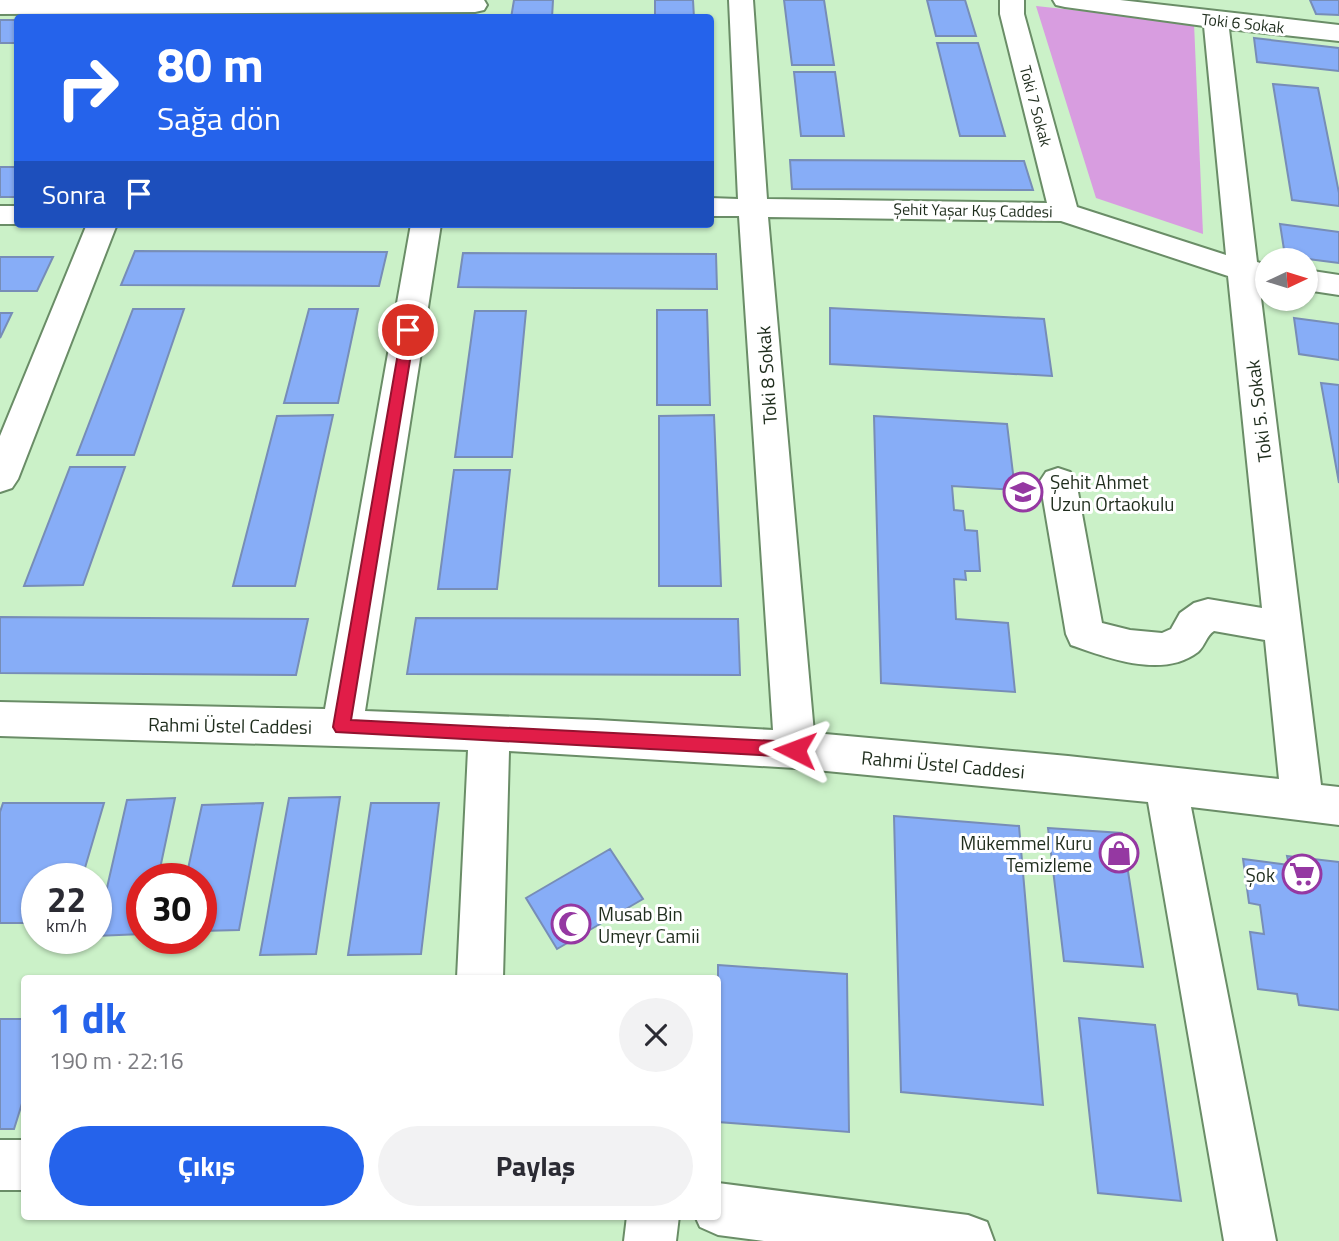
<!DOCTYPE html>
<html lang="tr">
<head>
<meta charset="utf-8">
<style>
	:root { --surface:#fff; --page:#f2f2f3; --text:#2b2b33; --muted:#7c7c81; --accent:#2563eb }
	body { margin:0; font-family:"Titillium Web",sans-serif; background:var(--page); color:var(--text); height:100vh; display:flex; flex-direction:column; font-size:26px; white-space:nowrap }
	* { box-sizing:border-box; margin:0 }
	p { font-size:23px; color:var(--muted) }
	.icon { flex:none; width:38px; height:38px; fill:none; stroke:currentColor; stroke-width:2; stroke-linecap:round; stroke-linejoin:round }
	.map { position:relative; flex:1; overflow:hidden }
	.panel { position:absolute; left:21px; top:975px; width:700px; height:245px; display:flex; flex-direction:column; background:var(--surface); border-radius:7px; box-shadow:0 2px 5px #0004 }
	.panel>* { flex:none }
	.top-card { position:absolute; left:14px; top:14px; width:700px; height:214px; border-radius:7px; box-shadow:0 2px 5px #0004; background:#2563eb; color:#fff; overflow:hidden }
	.needle { width:46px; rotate:86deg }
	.controls { position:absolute; left:1255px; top:248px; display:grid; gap:14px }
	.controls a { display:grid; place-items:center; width:63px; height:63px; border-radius:50%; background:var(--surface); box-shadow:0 2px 5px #0004; font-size:35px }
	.speed { position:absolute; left:21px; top:863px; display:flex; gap:14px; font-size:35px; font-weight:700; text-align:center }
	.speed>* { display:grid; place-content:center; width:91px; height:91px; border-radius:50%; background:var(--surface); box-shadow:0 2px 5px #0004; line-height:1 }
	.speed small { font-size:18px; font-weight:400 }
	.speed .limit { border:10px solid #d22; background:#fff; color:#111 }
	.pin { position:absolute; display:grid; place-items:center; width:60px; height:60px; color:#fff; margin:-30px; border:4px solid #fff; border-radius:50%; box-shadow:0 2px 7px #0007 }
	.me { position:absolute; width:77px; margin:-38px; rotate:273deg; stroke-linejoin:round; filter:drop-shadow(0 0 5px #0008) }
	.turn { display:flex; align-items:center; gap:24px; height:147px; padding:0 28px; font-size:32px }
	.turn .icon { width:91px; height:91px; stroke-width:2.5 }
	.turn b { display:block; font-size:49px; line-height:60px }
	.then { display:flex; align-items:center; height:66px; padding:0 28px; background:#0003; gap:14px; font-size:26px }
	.round { display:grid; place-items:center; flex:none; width:74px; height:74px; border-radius:37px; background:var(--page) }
	.head { display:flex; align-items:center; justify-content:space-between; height:119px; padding:0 28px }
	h1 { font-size:42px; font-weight:700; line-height:52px; color:var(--accent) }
	.cta { display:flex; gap:14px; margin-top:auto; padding:14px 28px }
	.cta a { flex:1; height:80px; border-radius:42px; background:var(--accent); color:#fff; font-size:28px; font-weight:700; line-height:80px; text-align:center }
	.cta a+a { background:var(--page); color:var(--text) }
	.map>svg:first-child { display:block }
	.green { fill:#d89de0 }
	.building { fill:#87adf7; stroke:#778db7; stroke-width:2 }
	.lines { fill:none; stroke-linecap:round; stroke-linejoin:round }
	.minor-casing { stroke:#6a8d67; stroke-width:4 }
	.minor { fill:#fff; fill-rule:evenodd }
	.route { fill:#e11d48; stroke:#92132f; stroke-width:2 }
	.labels { text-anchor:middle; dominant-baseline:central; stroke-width:6; stroke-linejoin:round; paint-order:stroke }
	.far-street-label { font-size:16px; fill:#1f2d1d; stroke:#fff }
	.street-label { font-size:19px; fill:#1f2d1d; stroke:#fff }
	.poi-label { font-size:19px; fill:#1f2d1d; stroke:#fff; text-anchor:start }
</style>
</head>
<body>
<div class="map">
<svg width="1339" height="1241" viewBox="0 0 1339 1241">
	<rect width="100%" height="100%" fill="#cbf1c8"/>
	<path class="green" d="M1036 6 1194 23 1203 234 1096 198Z"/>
	<path class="building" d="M514 0H553L552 18H511Z
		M655 0H693L694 18H655Z
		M784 0H824L834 65H792Z
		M927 0H965L976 36H936Z
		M1310 0H1339V15L1316 14Z
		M0 20H18V43H0Z
		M1254 38 1339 48V71L1257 62Z
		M937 43H978L1005 136H960Z
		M794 72H835L844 136H801Z
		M1273 84 1318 88 1339 193V206L1292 200Z
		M790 160 1024 161 1033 190 792 189Z
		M0 167H18V197H0Z
		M1280 224 1339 232V263L1285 256Z
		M135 251 387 252 379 286 121 285Z
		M463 253 716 254 717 289 458 287Z
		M0 257H53L37 291H0Z
		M830 308 1044 319 1052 376 830 364Z
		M133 309H184L134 455H77Z
		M309 309H358L338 403H284Z
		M657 310H707L710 405H657Z
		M475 311H526L512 457H455Z
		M0 313H12L0 338Z
		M1294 318 1339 324V360L1299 354Z
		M1321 383 1339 385V483Z
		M333 415 295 586H233L277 416Z
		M714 415 721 586H659V416Z
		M874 416 1007 424 1015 490 952 486 954 510 963 511 965 530 977 531 980 571H965L966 580 954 579 956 619 1008 623 1015 692 881 683Z
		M70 467H125L83 585 24 586Z
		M454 470H510L497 589H438Z
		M0 617 308 619 296 675 0 673Z
		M416 618 738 619 740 675 407 674Z
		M340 797 316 954 260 955 289 798Z
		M175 798 158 878H142V934L96 936 127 800Z
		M3 803H104L82 878H37V923H0V812Z
		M263 803 239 930 201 931V878H186L202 805Z
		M371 803H439L421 954 348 955Z
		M894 816 1019 826 1043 1105 901 1092Z
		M1048 828 1122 833 1143 967 1064 961Z
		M610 849 643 899 557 949 526 898Z
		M1287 856 1339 862V1010L1299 1005 1297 994 1258 989 1250 932 1264 934 1260 905 1249 903 1243 859 1289 865Z
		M718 965 847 974 849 1132 718 1122Z
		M1079 1018 1155 1025 1181 1201 1098 1193Z
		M0 1019H24V1097L14 1129H0Z"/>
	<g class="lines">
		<defs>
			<path id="minor" d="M0 0H484L487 5 484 10 475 12 0 14Z
				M729 0H753L767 199 1047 203 1000 14V0H1024V14L1077 207 1226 255 1204 26 1065 7 1056 5 1053 0H1120L1339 25V41L1229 29 1257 262 1267 265V281L1259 282 1321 785 1339 787V825L1191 807 1276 1241H1224L1148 802 795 768 509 751 503 978H457L468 750 0 736V702L325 709 411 224H441L365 711 597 720 773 730 739 216H710V198L738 199ZM768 217 1061 221 1228 276 1262 608 1208 599 1194 603 1180 613 1171 629 1162 633 1130 630 1102 623 1076 481 1070 472 1058 468 1046 472 1040 481 1066 634 1071 645C1108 658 1163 679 1198 652 1205 646 1206 636 1214 631L1265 640 1279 779 1068 756 814 733Z
				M0 206H18V224H0Z
				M87 224H117L18 479 12 488 0 492V436Z
				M1306 270 1339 275V295L1306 290Z
				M0 1140H24V1190H0Z
				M718 1183 968 1215 987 1222 994 1241H764L718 1235 700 1227 695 1216H718Z
				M627 1216H679L676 1241H624Z"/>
		</defs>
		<use href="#minor" class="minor-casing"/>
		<use href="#minor" class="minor"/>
	</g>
	<path class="route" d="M408 325 415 330 351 720 795 742 801 745 803 750 801 755 795 757 336 732 333 727 402 330Z"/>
	<defs>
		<symbol id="school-ring" viewBox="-11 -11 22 22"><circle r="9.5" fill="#fff" stroke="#9538a2" stroke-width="1.5"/><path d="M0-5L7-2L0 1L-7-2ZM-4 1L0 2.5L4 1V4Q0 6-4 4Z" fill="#9538a2"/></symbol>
		<symbol id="shop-ring" viewBox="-11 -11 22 22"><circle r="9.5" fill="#fff" stroke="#9538a2" stroke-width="1.5"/><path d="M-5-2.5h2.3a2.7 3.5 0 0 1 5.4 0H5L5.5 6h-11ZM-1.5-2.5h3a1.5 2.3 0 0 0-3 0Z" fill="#9538a2"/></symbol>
		<symbol id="supermarket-ring" viewBox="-11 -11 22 22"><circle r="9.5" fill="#fff" stroke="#9538a2" stroke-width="1.5"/><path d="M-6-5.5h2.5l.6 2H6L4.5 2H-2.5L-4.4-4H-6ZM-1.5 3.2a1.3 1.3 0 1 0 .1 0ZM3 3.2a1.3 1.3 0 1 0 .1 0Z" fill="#9538a2"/></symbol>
		<symbol id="mosque-ring" viewBox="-11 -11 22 22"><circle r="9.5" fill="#fff" stroke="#9538a2" stroke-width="1.5"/><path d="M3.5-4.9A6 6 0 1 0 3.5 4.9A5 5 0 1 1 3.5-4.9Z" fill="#9538a2"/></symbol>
	</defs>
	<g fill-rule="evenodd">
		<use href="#school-ring" x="1001" y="470" width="44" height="44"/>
		<use href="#shop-ring" x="1097" y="831" width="44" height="44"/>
		<use href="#supermarket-ring" x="1280" y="852" width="44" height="44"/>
		<use href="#mosque-ring" x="549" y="902" width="44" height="44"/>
	</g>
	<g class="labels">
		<g class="far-street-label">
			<text transform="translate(1243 23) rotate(6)">Toki 6 Sokak</text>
			<text transform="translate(1036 106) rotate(75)">Toki 7 Sokak</text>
			<text transform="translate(973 210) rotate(1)">Şehit Yaşar Kuş Caddesi</text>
		</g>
		<g class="street-label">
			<text transform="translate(766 375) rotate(-94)">Toki 8 Sokak</text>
			<text transform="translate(1258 411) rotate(-97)">Toki 5. Sokak</text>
			<text transform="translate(230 725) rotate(1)">Rahmi Üstel Caddesi</text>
			<text transform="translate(943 764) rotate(5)">Rahmi Üstel Caddesi</text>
		</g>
		<g class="poi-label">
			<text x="1050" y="481">Şehit Ahmet<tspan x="1050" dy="22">Uzun Ortaokulu</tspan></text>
			<text x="1092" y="842" text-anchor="end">Mükemmel Kuru<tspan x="1092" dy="22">Temizleme</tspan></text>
			<text x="1275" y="874" text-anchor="end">Şok</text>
			<text x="598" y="913">Musab Bin<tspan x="598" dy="22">Umeyr Camii</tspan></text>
		</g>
	</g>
</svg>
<div class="controls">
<a><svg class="needle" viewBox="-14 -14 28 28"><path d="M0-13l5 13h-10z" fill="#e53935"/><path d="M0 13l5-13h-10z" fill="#7c7c81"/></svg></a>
</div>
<div class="speed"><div>22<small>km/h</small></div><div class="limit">30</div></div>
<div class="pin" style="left:408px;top:330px;background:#d93025"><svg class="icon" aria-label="arrive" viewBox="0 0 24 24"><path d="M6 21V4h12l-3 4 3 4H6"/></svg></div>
<svg class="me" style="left:795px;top:750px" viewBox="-20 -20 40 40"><path d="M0-17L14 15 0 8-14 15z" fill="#e11d48" stroke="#fff" stroke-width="4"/></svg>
<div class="top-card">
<div class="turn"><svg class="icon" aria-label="right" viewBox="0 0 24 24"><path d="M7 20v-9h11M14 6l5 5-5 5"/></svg><div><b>80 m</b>Sağa dön</div></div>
<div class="then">Sonra<svg class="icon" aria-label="arrive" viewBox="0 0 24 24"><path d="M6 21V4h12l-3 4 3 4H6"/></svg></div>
</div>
<section class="panel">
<div class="head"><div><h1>1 dk</h1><p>190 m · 22:16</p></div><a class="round"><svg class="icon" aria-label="close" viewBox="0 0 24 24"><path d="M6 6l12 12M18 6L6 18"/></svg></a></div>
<div class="cta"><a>Çıkış</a><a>Paylaş</a></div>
</section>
</div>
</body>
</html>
